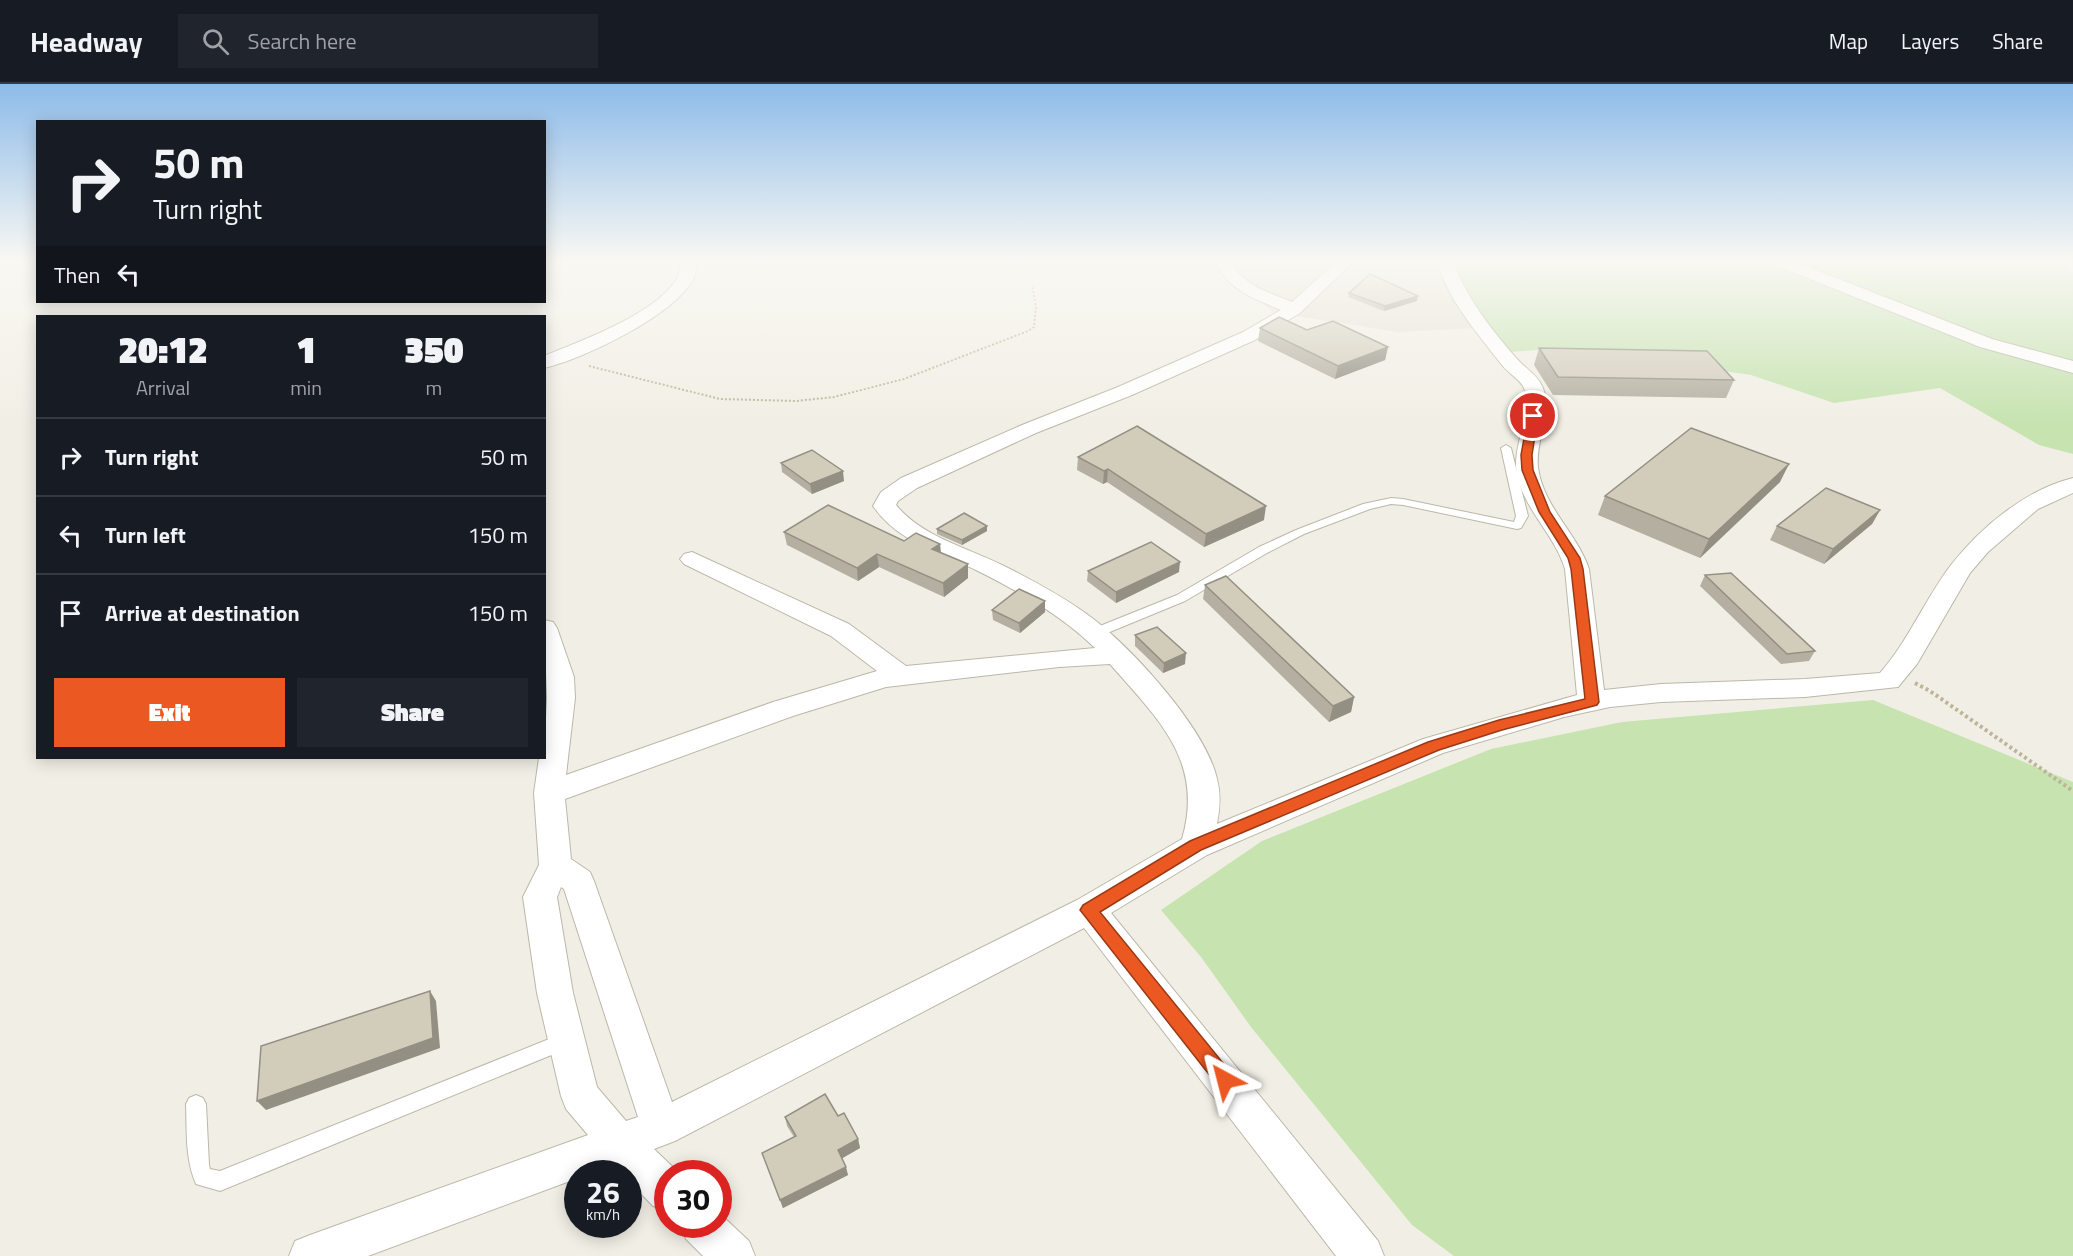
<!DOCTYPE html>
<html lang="en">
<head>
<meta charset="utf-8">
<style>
	:root { --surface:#171b24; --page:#20242c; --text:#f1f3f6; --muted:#9ea1a6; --line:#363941; --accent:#ec5821 }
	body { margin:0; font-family:"Titillium Web",sans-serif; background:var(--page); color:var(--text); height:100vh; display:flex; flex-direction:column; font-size:22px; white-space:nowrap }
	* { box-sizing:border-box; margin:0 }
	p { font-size:20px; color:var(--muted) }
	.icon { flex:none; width:33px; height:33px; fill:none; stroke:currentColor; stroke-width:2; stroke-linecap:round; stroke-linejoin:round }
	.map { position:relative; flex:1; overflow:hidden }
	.side { position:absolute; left:36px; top:231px; width:510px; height:444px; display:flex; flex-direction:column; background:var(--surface); border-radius:0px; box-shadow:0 3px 15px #0003 }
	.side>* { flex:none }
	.hud { position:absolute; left:36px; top:36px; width:510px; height:183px; border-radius:0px; box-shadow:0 3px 15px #0003; background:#171b24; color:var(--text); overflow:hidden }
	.speed { position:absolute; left:564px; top:1076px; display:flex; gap:12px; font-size:30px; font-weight:700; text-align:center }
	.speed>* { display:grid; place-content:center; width:78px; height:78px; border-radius:50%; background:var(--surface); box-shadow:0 3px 15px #0003; line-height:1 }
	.speed small { font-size:15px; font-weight:400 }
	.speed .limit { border:9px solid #d22; background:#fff; color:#111 }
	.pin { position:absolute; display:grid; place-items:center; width:51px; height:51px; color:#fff; margin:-26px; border:3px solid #fff; border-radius:50%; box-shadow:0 2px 6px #0007 }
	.me { position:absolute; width:66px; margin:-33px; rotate:322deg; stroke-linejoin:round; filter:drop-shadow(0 0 4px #0008) }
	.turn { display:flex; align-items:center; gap:21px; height:126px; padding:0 18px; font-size:27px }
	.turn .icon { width:78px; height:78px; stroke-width:2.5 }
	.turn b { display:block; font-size:42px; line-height:51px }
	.then { display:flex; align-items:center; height:57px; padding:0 18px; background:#0003; gap:12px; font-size:22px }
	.eta { display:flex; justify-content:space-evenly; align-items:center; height:102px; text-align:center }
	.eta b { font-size:36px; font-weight:800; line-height:42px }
	.cta { display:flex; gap:12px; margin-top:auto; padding:12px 18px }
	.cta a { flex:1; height:69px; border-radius:0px; background:var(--accent); color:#fff; font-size:24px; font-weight:800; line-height:69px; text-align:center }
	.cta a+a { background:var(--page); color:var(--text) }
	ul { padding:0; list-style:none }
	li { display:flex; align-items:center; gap:18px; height:78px; padding:0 18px; border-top:2px solid var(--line) }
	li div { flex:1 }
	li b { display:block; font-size:22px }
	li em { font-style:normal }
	header { display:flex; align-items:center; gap:36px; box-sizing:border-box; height:84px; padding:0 30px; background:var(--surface); border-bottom:2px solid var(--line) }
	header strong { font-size:28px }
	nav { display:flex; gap:33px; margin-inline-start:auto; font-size:21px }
	.search { width:420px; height:54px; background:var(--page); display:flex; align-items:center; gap:15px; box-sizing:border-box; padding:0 21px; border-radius:0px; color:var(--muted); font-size:22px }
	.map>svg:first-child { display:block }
	.residential { fill:#e5e1d3 }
	.green { fill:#c6e3b0 }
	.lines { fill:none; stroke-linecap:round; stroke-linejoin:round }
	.service-casing { stroke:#bcb7a8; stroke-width:2 }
	.minor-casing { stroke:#bcb7a8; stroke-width:2 }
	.path-far1 { stroke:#bdb59a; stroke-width:2; stroke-dasharray:2 2; stroke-linecap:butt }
	.path { stroke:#bdb59a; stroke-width:4; stroke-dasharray:3 3; stroke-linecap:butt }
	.service { fill:#fff; fill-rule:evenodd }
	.minor { fill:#fff; fill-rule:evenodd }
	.wall { fill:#b5afa1 }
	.shaded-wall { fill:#938f83 }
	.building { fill:#d2ccbb; stroke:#938f83; stroke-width:1.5 }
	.route { fill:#ec5821; stroke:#993915; stroke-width:1.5 }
</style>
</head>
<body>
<header>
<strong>Headway</strong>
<div class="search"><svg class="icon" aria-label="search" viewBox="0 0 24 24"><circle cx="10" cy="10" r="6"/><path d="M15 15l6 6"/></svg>Search here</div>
<nav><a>Map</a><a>Layers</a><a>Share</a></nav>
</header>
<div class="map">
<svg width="2073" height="1172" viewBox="0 0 2073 1172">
	<rect width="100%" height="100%" fill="#f1efe5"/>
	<path class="residential" d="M1201 176H1456L1451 216 1476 244 1398 248 1275 229Z"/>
	<path class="green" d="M1456 176H2050L2073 188V370L2039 361 1940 304 1834 319 1751 291 1563 264 1498 269 1451 216Z
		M1873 616 2073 698V1172H1454L1412 1141 1251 943 1201 873 1161 826 1262 757 1491 665 1622 638Z"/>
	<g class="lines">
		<defs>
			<path id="service" d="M1506 361 1511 364 1528 432 1521 444 1517 445 1403 421 1391 420 1370 425 1304 450 1267 469 1185 517 1100 552 1095 553 1089 549 1090 546 1177 511 1259 463 1296 446 1363 420 1391 414 1403 415 1514 438 1516 432 1501 364Z
				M564 949 571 951 573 957 571 963 220 1107 196 1100C185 1075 187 1047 186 1020L189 1014 196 1011 203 1014 206 1020 209 1081 210 1085 220 1087Z"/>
			<path id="minor" d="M680 176H696C696 182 696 189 694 194 675 231 584 275 544 284V272C581 257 658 229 677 194 680 189 680 182 680 176Z
				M1220 176H1236L1234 182C1244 202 1273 210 1292 218L1338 176H1355L1300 229 1255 256 1132 311 1036 349 917 404 898 417 896 421C924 455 973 465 1010 485 1039 500 1067 515 1092 534 1133 565 1206 645 1217 695 1221 710 1220 724 1217 740L1423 655 1577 611 1565 485C1554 448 1519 422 1516 382 1515 359 1532 324 1524 304 1520 295 1508 289 1502 281 1478 250 1447 215 1437 176H1453C1465 213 1492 246 1517 275 1525 284 1537 291 1542 302 1553 323 1535 359 1538 383 1543 423 1577 449 1589 485L1604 606 1661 600 1805 595 1880 589C1909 556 1925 515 1951 481 1981 443 2025 406 2073 394V409L2038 425 1988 468 1970 489 1917 580 1898 603 1805 613 1661 618 1610 623 1564 633 1443 669 1207 771 1111 829 1378 1157 1384 1172H1336L1084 844 675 1057 654 1065 679 1089H668V1127L653 1122 628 1096V1089H621L613 1081 591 1089H578V1094L368 1172H289L295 1157 310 1151 588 1051 566 1025 561 1012 537 909 523 813 539 781 534 709 539 674H544L547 614 544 536 553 538 557 544 574 593 575 614 566 691 773 618 877 587 831 552 684 480 680 475 684 470 692 468 849 540 906 582 1095 564C1061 531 1018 507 976 486 938 468 898 458 873 422L881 408 901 394 1022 341 1118 303 1243 248 1281 226C1257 216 1229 206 1218 182ZM1110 580C1157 634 1205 677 1182 755L1077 816 672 1018 594 797 590 788 571 775 565 715 793 632 886 603 1059 583ZM561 803 564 805 638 1033 626 1037 597 1003 573 909 557 813Z
				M1768 176H1790L1992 255 2073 277V289L1980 263 1770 179Z
				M718 1128 749 1157 755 1172H703L686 1155 680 1140H718Z"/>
		</defs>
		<use href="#service" class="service-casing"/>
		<use href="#minor" class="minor-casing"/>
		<path class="path-far1" d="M589 282 720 315 796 317 834 313 904 295 1028 247 1034 243 1036 223 1032 201"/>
		<path class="path" d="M1915 599 1930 607 2073 707"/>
		<use href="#service" class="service"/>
		<use href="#minor" class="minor"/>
	</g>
	<path class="wall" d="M1349 209 1417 217 1384 227 1348 213Z
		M1260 244 1307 246 1388 263 1385 276 1335 295 1258 257Z
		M1539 264 1734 296 1726 314 1553 311 1534 281Z
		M1078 373 1264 436 1204 463 1107 398 1103 400 1077 386Z
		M781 379 844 397 812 410 782 388Z
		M1780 398 1700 474 1598 431 1605 412Z
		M1880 426 1872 440 1824 480 1770 456 1777 442Z
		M937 445 987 447 962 461 937 450Z
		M784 448 940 460 941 469 968 494 944 513 879 483 858 497 787 461Z
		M1088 487 1179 488 1116 519 1087 497Z
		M1705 491 1815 567 1809 577 1781 580 1700 502Z
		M1205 501 1354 613 1351 628 1329 638 1203 515Z
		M1045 517V528L1020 549 993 536 992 526Z
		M1135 551 1185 580 1163 589 1135 562Z
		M838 1032 858 1055 860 1064 842 1074 848 1091 783 1124 765 1077 794 1053 787 1042 785 1033Z"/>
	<path class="shaded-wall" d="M1418 212 1417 217 1384 227 1385 222Z
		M1388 263 1385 276 1335 295 1338 282Z
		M1789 380 1780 398 1700 474 1709 455Z
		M1108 385 1107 398 1103 400 1104 387Z
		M843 387 844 397 812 410 810 400Z
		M1266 422 1264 436 1204 463 1206 450Z
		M1880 426 1872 440 1824 480 1833 465Z
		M987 442V447L962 461V456Z
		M940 460 941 473 932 465Z
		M877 470 879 483 858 497 857 484Z
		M1180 478 1179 488 1116 519V508Z
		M968 480V494L944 513 943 499Z
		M1045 517V528L1020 549 1019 539Z
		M1186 569 1185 580 1163 589 1164 579Z
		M1354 613 1351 628 1329 638 1333 622Z
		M430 907 436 917 440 964 266 1026 257 1017Z
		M858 1055 860 1064 841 1075 838 1066Z
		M846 1083 848 1091 783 1124 780 1116Z"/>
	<path class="building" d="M1370 190 1418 212 1385 222 1349 209Z
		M1279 233 1307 246 1333 237 1388 263 1338 282 1260 244Z
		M1539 264 1707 267 1734 296 1558 293Z
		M1137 342 1266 422 1206 450 1108 385 1104 387 1078 373Z
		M1691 344 1789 380 1709 455 1605 412Z
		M812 366 843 387 810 400 781 379Z
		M1826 404 1880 426 1833 465 1777 442Z
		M828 421 904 457 916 449 940 460 932 465 968 480 943 499 877 470 857 484 784 448Z
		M964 429 987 442 962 456 937 445Z
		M1151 458 1180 478 1116 508 1088 487Z
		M1731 489 1815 567 1787 570 1705 491Z
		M1226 492 1354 613 1333 622 1205 501Z
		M1019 505 1045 517 1019 539 992 526Z
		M1157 543 1186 569 1164 579 1135 551Z
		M430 907 433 954 257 1017 261 962Z
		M825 1010 838 1032 844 1029 858 1055 838 1066 846 1083 780 1116 762 1069 796 1052 785 1033Z"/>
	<linearGradient id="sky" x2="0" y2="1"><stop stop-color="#8dbbe9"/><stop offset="0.52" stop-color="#f9f8f3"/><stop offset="1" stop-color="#f9f8f3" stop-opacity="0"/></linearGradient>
	<rect width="2073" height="340" fill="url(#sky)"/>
	<path class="route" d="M1533 329 1538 332 1532 371 1533 386 1550 428 1580 474 1583 485 1599 618 1597 621 1502 646 1439 666 1201 766 1100 828 1232 990 1234 996 1232 1002 1225 1005 1218 1002 1080 826 1083 821 1190 757 1428 658 1499 636 1585 615 1571 485 1568 474 1539 428 1522 386 1521 371 1528 332Z"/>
</svg>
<div class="speed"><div>26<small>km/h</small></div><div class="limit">30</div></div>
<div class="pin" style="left:1533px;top:332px;background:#d93025"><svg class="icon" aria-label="arrive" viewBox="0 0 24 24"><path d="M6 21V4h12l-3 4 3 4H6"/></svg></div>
<svg class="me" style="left:1225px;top:996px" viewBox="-20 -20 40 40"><path d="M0-17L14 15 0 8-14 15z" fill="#ec5821" stroke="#fff" stroke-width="4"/></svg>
<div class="hud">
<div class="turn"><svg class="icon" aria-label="right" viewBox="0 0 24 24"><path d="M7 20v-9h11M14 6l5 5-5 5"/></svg><div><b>50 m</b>Turn right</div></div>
<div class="then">Then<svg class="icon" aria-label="left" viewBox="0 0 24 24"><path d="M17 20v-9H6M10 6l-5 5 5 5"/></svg></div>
</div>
<section class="side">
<div class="eta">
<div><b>20:12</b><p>Arrival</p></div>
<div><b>1</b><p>min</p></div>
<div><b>350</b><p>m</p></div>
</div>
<ul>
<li><svg class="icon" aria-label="right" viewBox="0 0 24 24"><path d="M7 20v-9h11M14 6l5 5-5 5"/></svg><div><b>Turn right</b></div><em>50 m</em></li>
<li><svg class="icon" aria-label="left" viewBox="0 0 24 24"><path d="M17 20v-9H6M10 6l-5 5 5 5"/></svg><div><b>Turn left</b></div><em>150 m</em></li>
<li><svg class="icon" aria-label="arrive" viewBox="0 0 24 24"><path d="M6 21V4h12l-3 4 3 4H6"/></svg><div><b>Arrive at destination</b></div><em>150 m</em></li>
</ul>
<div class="cta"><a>Exit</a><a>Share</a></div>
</section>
</div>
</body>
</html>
